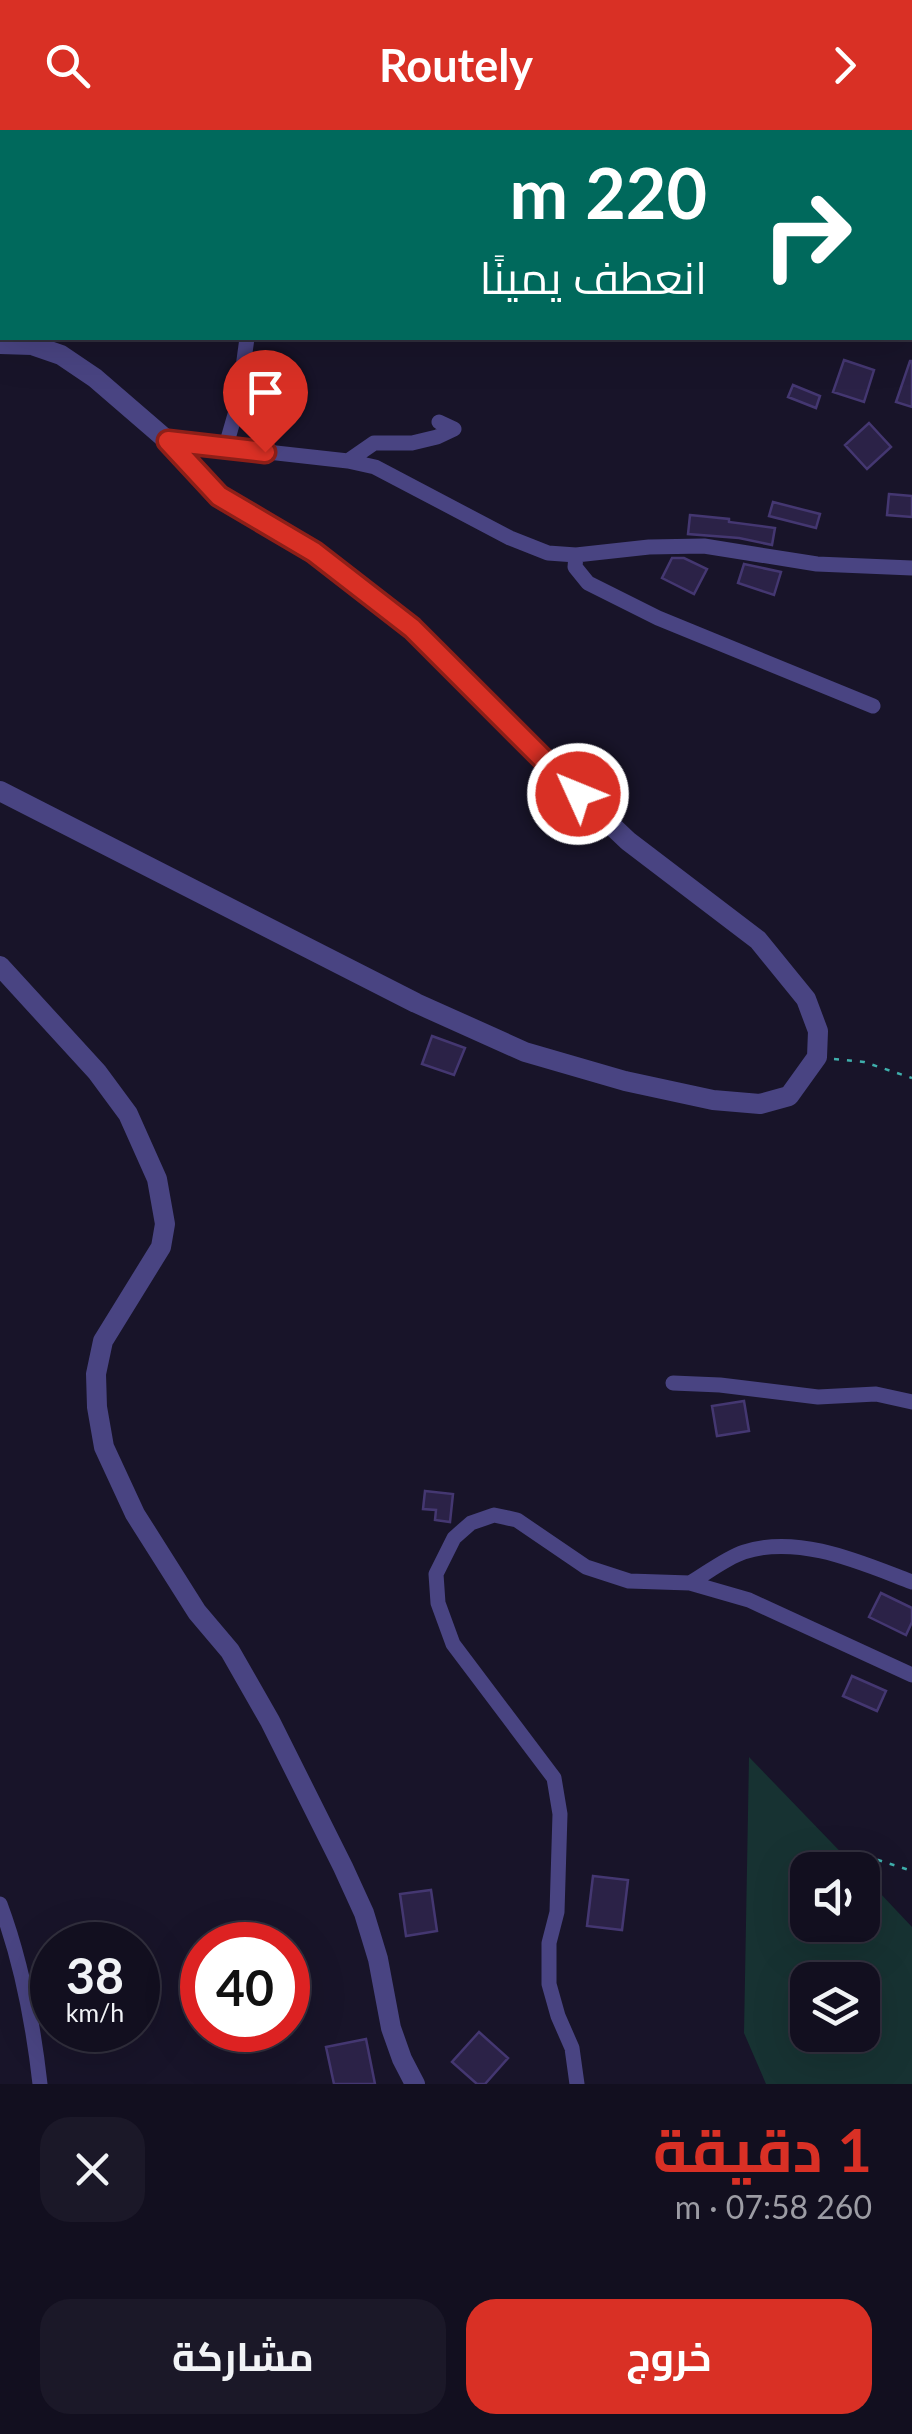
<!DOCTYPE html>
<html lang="ar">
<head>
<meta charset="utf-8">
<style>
	:root { --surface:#120f1f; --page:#1b1828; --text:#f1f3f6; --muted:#9c9ca4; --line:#312f3d; --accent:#d93025 }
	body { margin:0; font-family:Lato,Cairo,sans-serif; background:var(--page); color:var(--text); direction:rtl; height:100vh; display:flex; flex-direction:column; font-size:38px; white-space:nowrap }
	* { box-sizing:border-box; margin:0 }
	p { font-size:32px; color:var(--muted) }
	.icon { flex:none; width:55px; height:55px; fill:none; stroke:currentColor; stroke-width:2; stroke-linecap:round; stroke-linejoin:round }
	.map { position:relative; height:1954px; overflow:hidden; direction:ltr }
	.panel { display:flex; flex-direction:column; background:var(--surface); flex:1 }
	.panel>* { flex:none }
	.guide { position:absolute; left:0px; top:0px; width:912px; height:210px; box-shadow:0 10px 40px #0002,0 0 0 2px var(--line); direction:rtl; background:#00695c; color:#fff; overflow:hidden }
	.buttons { position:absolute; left:790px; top:1722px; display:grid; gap:20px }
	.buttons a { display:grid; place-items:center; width:90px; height:90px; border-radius:20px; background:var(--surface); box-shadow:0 10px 40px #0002,0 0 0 2px var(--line); font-size:50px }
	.speed { position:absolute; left:30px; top:1792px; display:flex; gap:20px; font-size:50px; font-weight:700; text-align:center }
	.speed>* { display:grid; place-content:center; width:130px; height:130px; border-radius:50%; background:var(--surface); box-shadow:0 10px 40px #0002,0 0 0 2px var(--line); line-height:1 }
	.speed small { font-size:25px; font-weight:400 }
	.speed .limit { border:15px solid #d22; background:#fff; color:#111 }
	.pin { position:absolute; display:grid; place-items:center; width:85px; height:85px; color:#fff; margin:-102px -42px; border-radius:50% 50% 50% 0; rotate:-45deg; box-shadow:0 0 10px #0007 }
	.pin .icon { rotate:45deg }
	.me { position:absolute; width:110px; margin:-55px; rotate:314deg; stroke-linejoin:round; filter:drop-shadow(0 0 8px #0008) }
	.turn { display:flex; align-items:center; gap:35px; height:210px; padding:0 40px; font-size:45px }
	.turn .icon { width:130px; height:130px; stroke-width:2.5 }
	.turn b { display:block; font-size:70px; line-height:85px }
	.round { display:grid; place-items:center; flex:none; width:105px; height:105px; border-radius:30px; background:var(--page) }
	.summary { display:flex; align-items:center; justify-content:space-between; height:170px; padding:0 40px }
	h1 { font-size:60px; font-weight:700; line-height:75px; color:var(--accent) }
	.cta { display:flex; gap:20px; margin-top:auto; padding:20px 40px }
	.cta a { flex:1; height:115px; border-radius:30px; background:var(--accent); color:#fff; font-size:40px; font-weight:700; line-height:115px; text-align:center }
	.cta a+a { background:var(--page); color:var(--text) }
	header { display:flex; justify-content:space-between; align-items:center; height:130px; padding:0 40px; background:var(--accent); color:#fff; font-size:45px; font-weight:700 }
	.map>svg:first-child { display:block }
	.green { fill:#173232; fill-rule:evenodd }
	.building { fill:#2b2247; stroke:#443771; stroke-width:2.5 }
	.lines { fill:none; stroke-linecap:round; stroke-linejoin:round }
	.path { stroke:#3fafac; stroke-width:2.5; stroke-dasharray:5 8; stroke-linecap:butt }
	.minor { stroke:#494482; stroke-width:15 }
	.tertiary { stroke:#494482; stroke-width:20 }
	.route-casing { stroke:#8d1f18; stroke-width:25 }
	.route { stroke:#d93025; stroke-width:18 }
</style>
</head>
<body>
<header><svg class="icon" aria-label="forward" viewBox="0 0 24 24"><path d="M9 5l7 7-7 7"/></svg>Routely<svg class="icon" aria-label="search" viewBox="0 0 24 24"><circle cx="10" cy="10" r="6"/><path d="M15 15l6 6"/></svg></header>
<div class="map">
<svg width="912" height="1954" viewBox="0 0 912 1954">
	<rect width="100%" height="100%" fill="#181429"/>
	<path class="green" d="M749 1627 858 1740H808V1795H862L863 1745 912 1797V1954H766L744 1903ZM808 1850H862V1905H808Z"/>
	<path class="building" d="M844 230 874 240 864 272 833 262Z
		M910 231H912V277L896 272Z
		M793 255 820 266 816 278 788 267Z
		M869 293 891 317 867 339 845 315Z
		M889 364 912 366V387L887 385Z
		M773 372 820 384 816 398 769 386Z
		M690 385 729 389V392L775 398 772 415 739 408 688 404Z
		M672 428H684L707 439 694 464 662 448Z
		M744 434 781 442 774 465 738 453Z
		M432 906 465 918 454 945 422 934Z
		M744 1271 749 1301 717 1306 712 1276Z
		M425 1361 453 1364 450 1392 435 1390 436 1380 423 1379Z
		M881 1463 912 1478V1492L906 1505 869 1487Z
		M852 1546 886 1561 877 1581 843 1566Z
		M593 1746 628 1750 622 1800 587 1796Z
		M431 1760 437 1801 406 1806 400 1764Z
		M479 1902 508 1928 485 1954H477L452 1932Z
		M366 1909 375 1954H334L326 1917Z"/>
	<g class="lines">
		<path class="path" d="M834 929 864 932 912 948
			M843 1740 846 1733 878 1730 912 1741"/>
		<path class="minor" d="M588 0 592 2
			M829 2H876
			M910 6H912
			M0 52 2 49
			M910 192H912
			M168 311 348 331 375 337 510 408 548 423 576 425 649 417 704 416 817 434 912 438
			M225 319 238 274 247 208
			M348 331 374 313H412L437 307 454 299 439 292
			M576 425 575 437 588 453 658 488 873 576
			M673 1253 720 1255 818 1267 876 1264 912 1272
			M690 1453C707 1443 726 1428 744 1422 799 1404 862 1433 912 1452
			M0 1774C22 1833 33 1892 40 1954
			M577 1954 572 1918 558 1886 549 1854V1813L557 1782 560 1684 554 1648 453 1514 438 1473 436 1444 454 1408 471 1393 494 1385 517 1390 586 1437 629 1451 690 1453 749 1470 912 1545"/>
		<path class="tertiary" d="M0 214 32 215 61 225 95 248 168 311 219 367 315 421 411 498 528 616 628 711 758 810 806 869 818 901 817 927 789 966 760 974 713 970 625 951 525 922 416 873 0 661
			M0 836 97 942 128 984 157 1049 165 1094 161 1117 103 1211 96 1244 97 1277 104 1317 135 1384 197 1482 230 1521 270 1591 343 1737 364 1783 378 1829 391 1898 402 1929 415 1954"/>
	</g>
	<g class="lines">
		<defs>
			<path id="route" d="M265 322 168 311 219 366 314 422 412 498 578 664"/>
		</defs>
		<use href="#route" class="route-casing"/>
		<use href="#route" class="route"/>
	</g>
</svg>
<div class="buttons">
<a><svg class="icon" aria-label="sound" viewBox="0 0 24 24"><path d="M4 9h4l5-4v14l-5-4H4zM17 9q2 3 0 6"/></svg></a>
<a><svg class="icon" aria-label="layers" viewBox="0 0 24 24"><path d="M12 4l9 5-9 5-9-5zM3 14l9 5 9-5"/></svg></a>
</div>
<div class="speed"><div>38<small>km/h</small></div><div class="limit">40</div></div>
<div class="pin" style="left:265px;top:322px;background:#d93025"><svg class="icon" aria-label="arrive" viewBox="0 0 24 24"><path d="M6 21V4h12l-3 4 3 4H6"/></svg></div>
<svg class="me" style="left:578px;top:664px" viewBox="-20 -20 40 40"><circle r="17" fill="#d93025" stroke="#fff" stroke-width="3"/><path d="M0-11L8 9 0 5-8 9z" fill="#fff"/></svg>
<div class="guide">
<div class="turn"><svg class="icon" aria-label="right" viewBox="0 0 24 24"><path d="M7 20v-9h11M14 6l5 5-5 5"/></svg><div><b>220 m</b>انعطف يمينًا</div></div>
</div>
</div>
<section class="panel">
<div class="summary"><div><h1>1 دقيقة</h1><p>260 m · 07:58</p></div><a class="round"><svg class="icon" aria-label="close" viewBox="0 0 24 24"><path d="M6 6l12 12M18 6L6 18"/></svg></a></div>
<div class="cta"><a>خروج</a><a>مشاركة</a></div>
</section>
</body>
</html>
